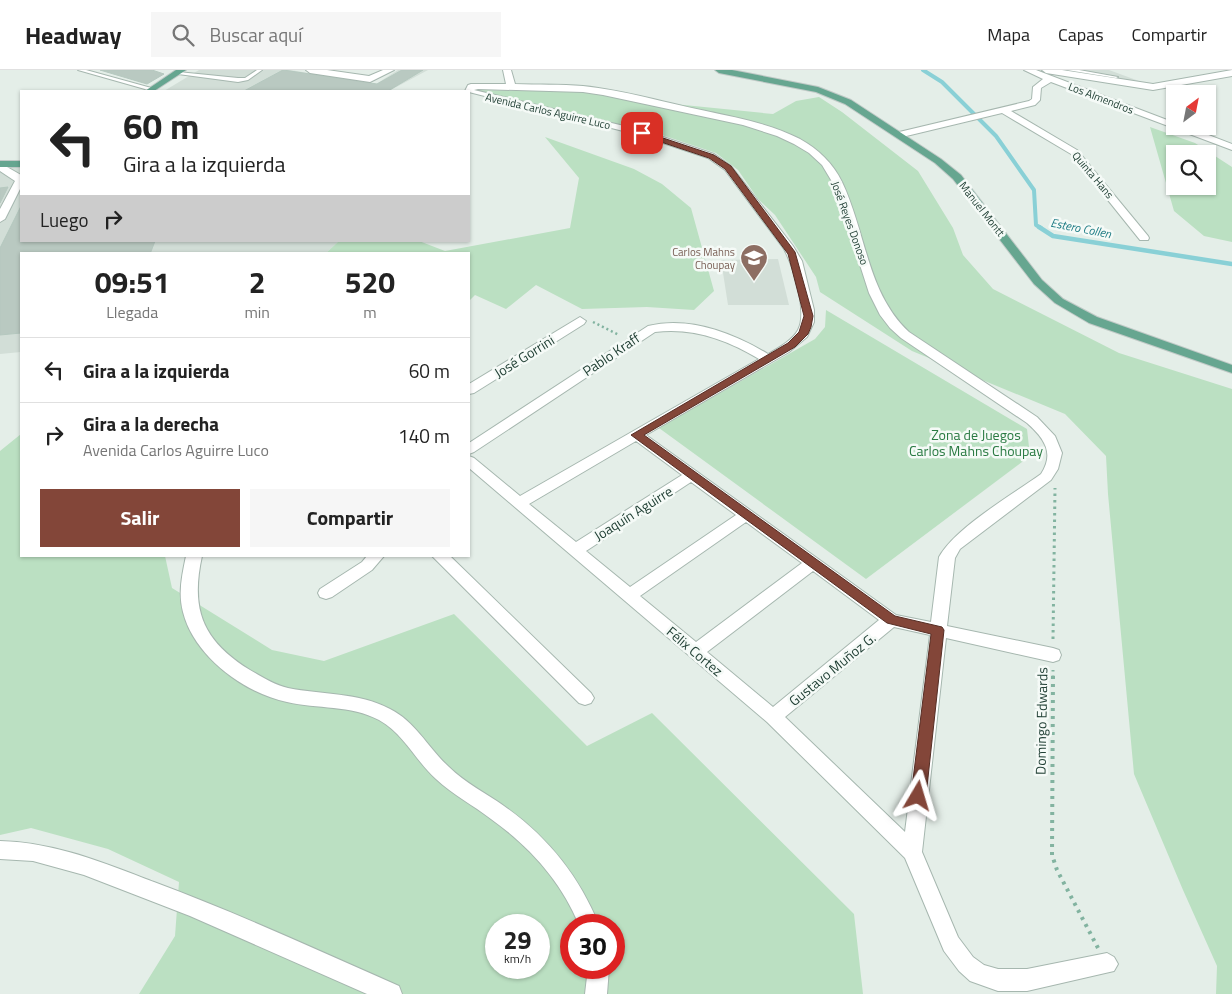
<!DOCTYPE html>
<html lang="es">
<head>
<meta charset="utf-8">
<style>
	:root { --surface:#fff; --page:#f6f6f6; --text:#222; --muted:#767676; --line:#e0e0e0; --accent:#834639 }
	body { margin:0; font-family:"Titillium Web",sans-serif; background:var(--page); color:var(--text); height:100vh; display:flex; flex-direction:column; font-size:19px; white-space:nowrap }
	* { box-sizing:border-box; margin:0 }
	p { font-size:16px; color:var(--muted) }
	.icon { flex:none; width:28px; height:28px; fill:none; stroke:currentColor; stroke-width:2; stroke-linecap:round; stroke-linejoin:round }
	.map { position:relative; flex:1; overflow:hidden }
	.details { position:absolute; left:20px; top:182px; width:450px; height:305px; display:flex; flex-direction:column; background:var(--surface); border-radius:0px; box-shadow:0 1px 4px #0004 }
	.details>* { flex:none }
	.top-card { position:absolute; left:20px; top:20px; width:450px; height:152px; border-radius:0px; box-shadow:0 1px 4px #0004; background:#fff; color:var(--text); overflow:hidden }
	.needle { width:32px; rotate:32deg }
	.tools { position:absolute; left:1166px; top:15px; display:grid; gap:10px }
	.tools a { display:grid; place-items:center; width:50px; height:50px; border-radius:0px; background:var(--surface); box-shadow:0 1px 4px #0004; font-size:25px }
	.speed { position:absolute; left:485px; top:844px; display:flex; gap:10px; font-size:25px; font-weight:700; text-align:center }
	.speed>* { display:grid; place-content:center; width:65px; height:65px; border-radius:50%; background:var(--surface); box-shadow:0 1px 4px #0004; line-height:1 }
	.speed small { font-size:12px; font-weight:400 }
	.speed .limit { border:8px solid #d22; background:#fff; color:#111 }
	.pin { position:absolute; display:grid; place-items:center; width:42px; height:42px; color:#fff; margin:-21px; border-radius:10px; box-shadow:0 2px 8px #0006 }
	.me { position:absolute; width:55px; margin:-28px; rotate:7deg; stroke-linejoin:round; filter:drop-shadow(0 0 4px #0008) }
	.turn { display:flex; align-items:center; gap:18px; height:105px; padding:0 20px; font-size:22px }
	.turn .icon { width:65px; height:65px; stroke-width:2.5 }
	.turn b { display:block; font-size:35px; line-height:42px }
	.then { display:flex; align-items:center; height:48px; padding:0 20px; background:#0003; gap:10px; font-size:19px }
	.eta { display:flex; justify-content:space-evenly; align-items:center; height:85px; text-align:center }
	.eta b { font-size:30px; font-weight:700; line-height:35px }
	.button { display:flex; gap:10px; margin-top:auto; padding:10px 20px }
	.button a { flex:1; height:58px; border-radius:0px; background:var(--accent); color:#fff; font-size:20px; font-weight:700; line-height:58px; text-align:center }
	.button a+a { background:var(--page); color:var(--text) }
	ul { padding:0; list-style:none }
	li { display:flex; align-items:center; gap:15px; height:65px; padding:0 20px; border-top:1px solid var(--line) }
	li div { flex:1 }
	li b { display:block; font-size:19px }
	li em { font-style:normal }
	header { display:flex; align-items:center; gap:30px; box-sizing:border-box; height:70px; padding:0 25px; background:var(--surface); border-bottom:1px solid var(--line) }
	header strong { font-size:24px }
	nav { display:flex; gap:28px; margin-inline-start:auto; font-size:18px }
	.search { width:350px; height:45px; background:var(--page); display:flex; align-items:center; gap:12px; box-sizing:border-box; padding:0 18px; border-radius:0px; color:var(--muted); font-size:19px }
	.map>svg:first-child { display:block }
	.built { fill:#d2ded7 }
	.green { fill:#bbe0c2; fill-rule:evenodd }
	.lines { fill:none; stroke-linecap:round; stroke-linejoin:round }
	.stream-far1 { stroke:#89d0d6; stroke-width:4 }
	.stream { stroke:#89d0d6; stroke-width:4.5 }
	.building { fill:#b9c9c1; stroke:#b5c8bf }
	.lane-casing { stroke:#a6b7af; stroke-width:2 }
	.street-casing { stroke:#a6b7af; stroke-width:2 }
	.primary-casing { stroke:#c1cac7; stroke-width:2 }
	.path-far2 { stroke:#82b3a0; stroke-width:2.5; stroke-dasharray:2 3; stroke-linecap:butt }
	.path-far1 { stroke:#82b3a0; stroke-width:3; stroke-dasharray:2.5 4; stroke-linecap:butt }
	.path { stroke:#82b3a0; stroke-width:4; stroke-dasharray:3 5; stroke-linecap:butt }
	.lane { fill:#fff; fill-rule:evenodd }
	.street { fill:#fff; fill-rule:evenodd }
	.primary { fill:#66a690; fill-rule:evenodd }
	.route { fill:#834639; stroke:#552e25 }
	.labels { text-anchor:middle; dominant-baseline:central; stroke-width:5; stroke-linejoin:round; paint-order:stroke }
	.far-street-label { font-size:11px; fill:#224136; stroke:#f5faf7 }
	.far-education-label { font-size:11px; fill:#785e54; stroke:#f5faf7; text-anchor:end }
	.far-water-label { font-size:12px; font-style:italic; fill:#187881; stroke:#f5faf7 }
	.street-label { font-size:14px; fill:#224136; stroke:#f5faf7 }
	.park-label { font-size:14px; fill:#297a42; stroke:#f5faf7 }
</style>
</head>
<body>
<header>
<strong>Headway</strong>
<div class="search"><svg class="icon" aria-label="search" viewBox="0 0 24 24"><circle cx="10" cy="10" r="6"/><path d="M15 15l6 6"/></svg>Buscar aquí</div>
<nav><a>Mapa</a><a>Capas</a><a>Compartir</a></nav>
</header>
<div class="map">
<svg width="1232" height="924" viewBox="0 0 1232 924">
	<rect width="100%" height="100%" fill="#e4eee8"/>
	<path class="built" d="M199 0H290L376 14 398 0H428L389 21H164Z
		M1035 0H1109L1158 18Z
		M0 96H21V171H339L325 184H21V282L0 284Z
		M778 189 789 235H728L721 190Z"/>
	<path class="green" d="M475 20 602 22 664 33 773 44 796 31 819 27 842 42 918 101 953 158 963 185 993 219 1119 283 1232 319V924H1216L1217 896 1183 820 1134 704 1108 424 1106 386 1065 344 912 281 820 222 816 207 775 145 758 129 738 100 716 83 656 63Z
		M1150 57 1195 73 1232 97V172L1204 166 1174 141ZM1175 84H1208V116H1175Z
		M545 67 634 99 662 114 691 138 714 221 694 240 647 237 582 239 536 215 506 239 475 225 469 231V184H325L339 171H419L445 181 570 158 579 108Z
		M826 240 1027 359 1030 386 866 509 659 358 815 269 825 257Z
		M21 364V486H165L172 518 272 580 324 591 454 544 587 676 652 643 854 844 863 924H139L175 866 179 812 108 779 31 758 0 765V381ZM496 855H539V898H496ZM571 855H614V898H571Z"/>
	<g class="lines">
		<path class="stream-far1" d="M923 0 942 12 996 66 1034 120 1036 155 1041 158"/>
		<path class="stream" d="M1039 157 1053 166 1232 194"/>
	</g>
	<path class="building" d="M100 0H152L164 4 147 14Z
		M283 0 377 14 402 0H423L388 21H244Z
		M8 117 0 133V118Z
		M21 136V171H155L150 184H21V263L0 265V178Z"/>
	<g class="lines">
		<defs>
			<path id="lane" d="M78 0H86L155 19 152 21Z
				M257 0H262L248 10 238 12 178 4 176 3 178 2 238 8H245Z
				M1067 0H1079L1118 7 1116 8Z"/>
			<path id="street" d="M306 0H327L369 6 383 0H394L370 12 310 3Z
				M503 0H511L515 14C537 15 561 14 583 16 624 20 666 33 706 41 738 48 771 54 800 69 818 79 833 93 842 112 866 162 867 223 909 262L1037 347 1055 366 1062 383 1058 399 1051 410 960 479 955 488 947 556 1053 578 1059 580 1061 585 1059 590 1053 592 946 568 922 782 958 867 973 887 984 895 998 899H1027L1107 883 1114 887 1118 894 1114 901 1027 921H998L970 911 959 901 944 881 905 788 767 652 469 398V386L474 388 520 426 759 289C728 270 692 257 655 262L474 382 469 384V373L648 256C689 246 733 263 768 284 778 278 793 270 798 260 808 242 793 196 784 179L725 100 708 88 639 65 465 21 468 15 471 14H506ZM478 19 583 22 603 25 743 55 777 66 794 74 809 83 822 95 831 110 843 142 869 223 880 245 890 258 901 268 1027 353C1044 368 1055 383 1041 404 1012 425 956 457 939 487L931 552 896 545 646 365 789 282 807 267 814 252V240L802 191 793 176 731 96 714 84 645 61 474 20ZM636 371 682 405 576 472 529 434ZM691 412 736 445 630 517 586 481ZM746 452 802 493 696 572 640 526ZM813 501 879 550 773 637 707 582ZM894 557 930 565 905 762 785 647Z
				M1024 0H1036L1175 53V56H1185L1232 74V80L1051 12 1041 18 1040 30 1035 35 1011 41 1077 80 1148 166 1149 168 1148 170H1140L1071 84 1002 43 898 68 893 65 895 63 1029 31 1032 29 1033 17 1043 9Z
				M1042 0H1062L1153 14 1232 0V6L1153 20 1046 3Z
				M0 93 21 105V117L5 149 0 152V139L15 111 0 101Z
				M580 247 586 251 584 254 474 323 469 324V314Z
				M186 486H202C190 540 203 571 250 600 262 607 274 615 288 618 322 625 358 622 390 639 416 652 428 678 449 697 465 713 486 723 504 736 548 767 579 806 599 855H579C561 811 529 776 491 749 473 735 453 725 436 709 415 690 404 664 379 650 351 635 317 639 287 632 244 623 194 586 183 542 178 523 182 505 186 486Z
				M367 486H384L372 500 332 527 326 529 320 527 318 523 320 519 362 492Z
				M432 486H450L591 623 594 628 591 633 585 635 579 633Z
				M0 771C54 772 104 793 154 812 237 843 318 880 399 916L402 924H367L190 846 84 805 33 791 0 789Z
				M588 898H609L607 924H585Z"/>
			<path id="primary" d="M176 0H186L154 21H145Z
				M715 0H732L818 17 851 30 941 89 961 105 1042 210 1063 229 1097 247 1232 295V303L1089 253 1055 233 1034 214 953 109 935 93 845 34 816 22 719 3Z
				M0 91H21V97H0Z"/>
		</defs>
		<use href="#lane" class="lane-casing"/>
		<use href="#street" class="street-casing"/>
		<use href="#primary" class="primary-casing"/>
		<path class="path-far2" d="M593 252 619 265"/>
		<path class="path-far1" d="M1053 569 1055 418
			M1053 608V600"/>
		<path class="path" d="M1053 606 1052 785 1057 800 1098 878"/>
		<use href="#lane" class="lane"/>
		<use href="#street" class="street"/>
		<use href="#primary" class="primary"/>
	</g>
	<path class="route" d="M640 62H645L714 85 731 96 795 182 813 246 811 257 808 264 795 277 644 365 895 546 942 557 944 560 926 726 924 731 918 733 913 731 911 726 931 564 887 553 631 365 788 273 799 262 804 246 788 184 725 99 709 88 640 65Z"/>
	<defs>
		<symbol id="school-pin" viewBox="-11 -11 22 30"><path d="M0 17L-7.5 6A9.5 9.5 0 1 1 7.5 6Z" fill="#8d6e63" stroke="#f5faf7"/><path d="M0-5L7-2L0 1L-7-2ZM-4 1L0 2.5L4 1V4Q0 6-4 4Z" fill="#fff"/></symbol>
	</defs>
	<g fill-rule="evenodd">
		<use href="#school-pin" x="738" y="172" width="32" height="43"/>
	</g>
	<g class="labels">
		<g class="far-street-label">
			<text transform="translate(1101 28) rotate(21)">Los Almendros</text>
			<text transform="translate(548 41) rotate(13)">Avenida Carlos Aguirre Luco</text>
			<text transform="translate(1093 105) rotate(50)">Quinta Hans</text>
			<text transform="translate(982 139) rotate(52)">Manuel Montt</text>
			<text transform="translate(850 153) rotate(70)">José Reyes Donoso</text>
		</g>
		<g class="far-education-label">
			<text x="735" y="182">Carlos Mahns<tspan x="735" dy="13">Choupay</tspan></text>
		</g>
		<g class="far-water-label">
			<text transform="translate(1081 158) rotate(11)">Estero Collen</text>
		</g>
		<g class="street-label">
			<text transform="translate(611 284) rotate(-34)">Pablo Kraff</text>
			<text transform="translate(524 286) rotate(-32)">José Gorrini</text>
			<text transform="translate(633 443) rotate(-32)">Joaquín Aguirre</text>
			<text transform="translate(695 581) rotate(40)">Félix Cortez</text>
			<text transform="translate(832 599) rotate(-39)">Gustavo Muñoz G.</text>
			<text transform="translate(1041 651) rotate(-89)">Domingo Edwards</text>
		</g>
		<g class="park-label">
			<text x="976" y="364">Zona de Juegos<tspan x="976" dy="16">Carlos Mahns Choupay</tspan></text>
		</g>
	</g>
</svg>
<div class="tools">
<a><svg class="needle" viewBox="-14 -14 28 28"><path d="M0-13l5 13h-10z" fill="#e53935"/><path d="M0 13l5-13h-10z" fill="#767676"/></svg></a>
<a><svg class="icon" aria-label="search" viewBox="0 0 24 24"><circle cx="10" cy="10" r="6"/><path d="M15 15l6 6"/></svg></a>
</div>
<div class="speed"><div>29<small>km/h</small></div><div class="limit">30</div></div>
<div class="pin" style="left:642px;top:63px;background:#d93025"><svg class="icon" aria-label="arrive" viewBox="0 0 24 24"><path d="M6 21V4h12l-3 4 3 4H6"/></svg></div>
<svg class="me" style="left:918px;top:726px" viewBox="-20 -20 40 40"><path d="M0-17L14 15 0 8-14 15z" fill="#834639" stroke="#fff" stroke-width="4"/></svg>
<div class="top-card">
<div class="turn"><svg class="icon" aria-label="left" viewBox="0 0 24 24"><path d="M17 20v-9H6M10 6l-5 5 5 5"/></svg><div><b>60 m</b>Gira a la izquierda</div></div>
<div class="then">Luego<svg class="icon" aria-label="right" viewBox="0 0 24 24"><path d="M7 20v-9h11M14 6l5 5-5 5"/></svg></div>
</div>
<section class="details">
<div class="eta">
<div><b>09:51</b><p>Llegada</p></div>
<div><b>2</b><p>min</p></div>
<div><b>520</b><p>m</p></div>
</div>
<ul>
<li><svg class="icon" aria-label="left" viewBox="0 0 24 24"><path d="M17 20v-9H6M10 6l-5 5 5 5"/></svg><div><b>Gira a la izquierda</b></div><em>60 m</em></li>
<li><svg class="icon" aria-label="right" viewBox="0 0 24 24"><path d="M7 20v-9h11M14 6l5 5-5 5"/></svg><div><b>Gira a la derecha</b><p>Avenida Carlos Aguirre Luco</p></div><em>140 m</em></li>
</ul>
<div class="button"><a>Salir</a><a>Compartir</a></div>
</section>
</div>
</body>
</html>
